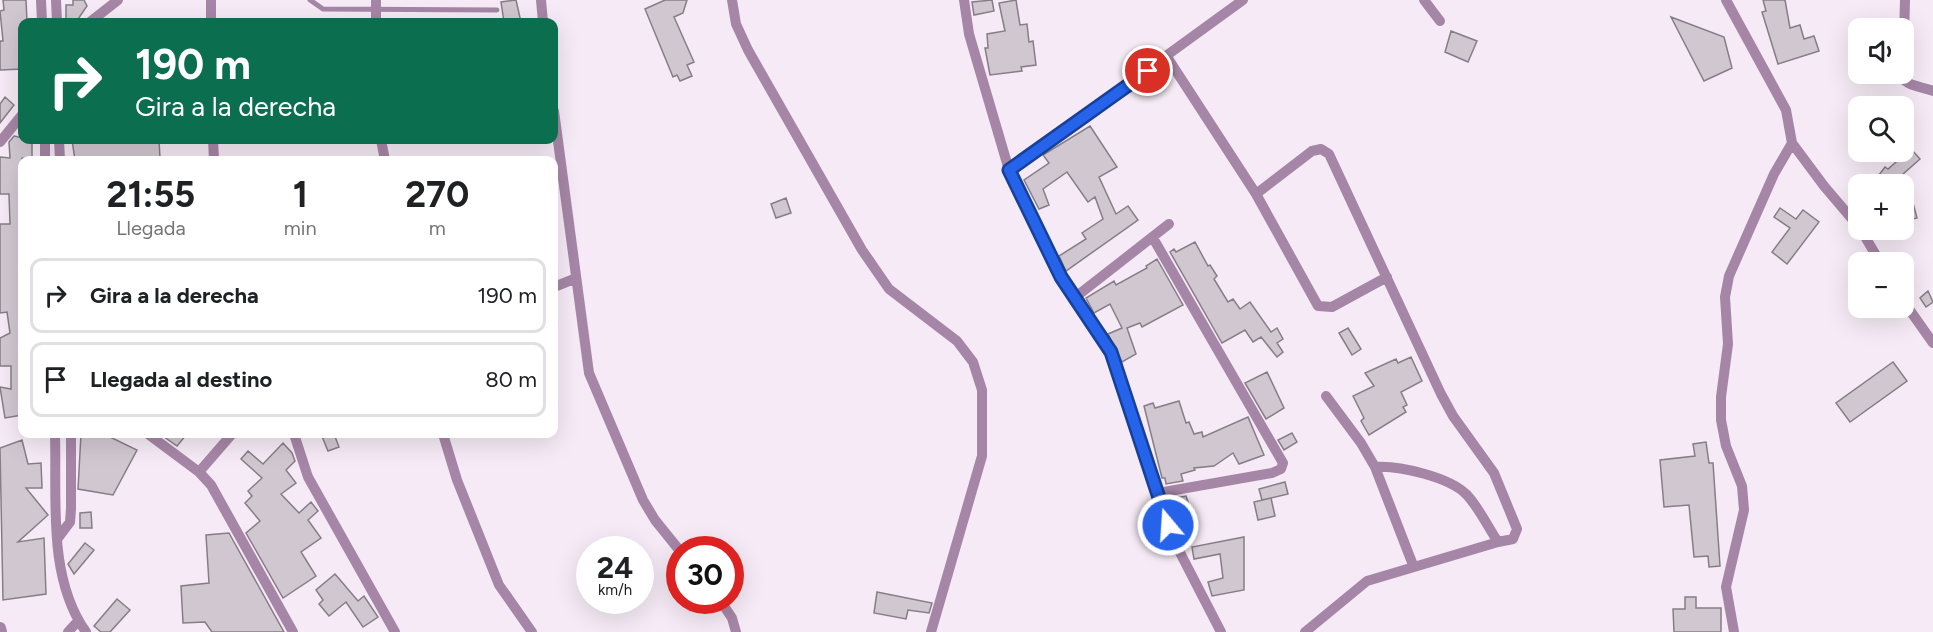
<!DOCTYPE html>
<html lang="es">
<head>
<meta charset="utf-8">
<style>
	:root { --surface:#fff; --page:#f2f2f2; --text:#202124; --muted:#757577; --line:#e0e0e0 }
	body { margin:0; font-family:Figtree,sans-serif; background:var(--page); color:var(--text); height:100vh; display:flex; flex-direction:column; font-size:22px; white-space:nowrap }
	* { box-sizing:border-box; margin:0 }
	p { font-size:20px; color:var(--muted) }
	.icon { flex:none; width:33px; height:33px; fill:none; stroke:currentColor; stroke-width:2; stroke-linecap:round; stroke-linejoin:round }
	.map { position:relative; flex:1; overflow:hidden }
	.panel { position:absolute; left:18px; top:156px; width:540px; height:282px; display:flex; flex-direction:column; background:var(--surface); border-radius:12px; box-shadow:0 6px 24px #0002 }
	.panel>* { flex:none }
	.guide { position:absolute; left:18px; top:18px; width:540px; height:126px; border-radius:12px; box-shadow:0 6px 24px #0002; background:#0b6e4f; color:#fff; overflow:hidden }
	.controls { position:absolute; left:1848px; top:18px; display:grid; gap:12px }
	.controls a { display:grid; place-items:center; width:66px; height:66px; border-radius:12px; background:var(--surface); box-shadow:0 6px 24px #0002; font-size:30px }
	.speed { position:absolute; left:576px; top:536px; display:flex; gap:12px; font-size:30px; font-weight:700; text-align:center }
	.speed>* { display:grid; place-content:center; width:78px; height:78px; border-radius:50%; background:var(--surface); box-shadow:0 6px 24px #0002; line-height:1 }
	.speed small { font-size:15px; font-weight:400 }
	.speed .limit { border:9px solid #d22; background:#fff; color:#111 }
	.pin { position:absolute; display:grid; place-items:center; width:51px; height:51px; color:#fff; margin:-26px; border:3px solid #fff; border-radius:50%; box-shadow:0 2px 6px #0007 }
	.me { position:absolute; width:66px; margin:-33px; rotate:342deg; stroke-linejoin:round; filter:drop-shadow(0 0 4px #0008) }
	.turn { display:flex; align-items:center; gap:21px; height:126px; padding:0 18px; font-size:27px }
	.turn .icon { width:78px; height:78px; stroke-width:2.5 }
	.turn b { display:block; font-size:42px; line-height:51px }
	.eta { display:flex; justify-content:space-evenly; align-items:center; height:102px; text-align:center }
	.eta b { font-size:36px; font-weight:700; line-height:42px }
	ul { padding:0; list-style:none }
	li { display:flex; align-items:center; gap:18px; height:75px; margin:0 12px 9px; padding:0 6px; border:3px solid var(--line); border-radius:12px }
	li div { flex:1 }
	li b { display:block; font-size:22px }
	li em { font-style:normal }
	.map>svg:first-child { display:block }
	.building { fill:#d1c7d1; stroke:#877d87; stroke-width:1.5 }
	.lines { fill:none; stroke-linecap:round; stroke-linejoin:round }
	.service { stroke:#a686a6; stroke-width:5 }
	.minor { stroke:#a686a6; stroke-width:10 }
	.tertiary { stroke:#a686a6; stroke-width:12 }
	.route-casing { stroke:#184099; stroke-width:15 }
	.route { stroke:#2563eb; stroke-width:10 }
</style>
</head>
<body>
<div class="map">
<svg width="1933" height="632" viewBox="0 0 1933 632">
	<rect width="100%" height="100%" fill="#f5eaf5"/>
	<path class="building" d="M3 0H26L27 22H22V69L0 70V41H3L0 11 4 10Z
		M73 0H84L87 6 76 22H66V5H73Z
		M516 0 521 22H504L501 2Z
		M665 0H687L683 13 674 17 694 62 687 65 692 76 680 81 677 75 673 77 645 9Z
		M992 0 994 11 974 15 972 2Z
		M1016 0 1020 25 1027 24 1029 42 1033 41 1036 65 1021 67 1022 71 990 75 985 48H988L987 34 1005 31 999 3Z
		M1763 0H1785L1790 28 1800 25 1804 39 1814 36 1819 51 1778 64 1762 12 1766 11Z
		M1671 17 1724 37 1732 68 1704 81Z
		M1451 31 1477 41 1468 62 1445 52Z
		M5 97 14 105 0 123V104Z
		M1090 126 1117 167 1099 177 1116 214 1128 206 1138 220 1066 271 1059 256 1086 239 1082 233 1103 219 1095 197 1088 202 1067 172 1043 189 1049 205 1039 209 1024 180 1049 163 1043 155Z
		M14 136 32 140V159L22 158V415L5 418 0 387 11 389V366H0V338L10 333 7 312 0 313V224H10L9 194H0V157L10 158 9 142Z
		M72 140H159L160 158 75 160Z
		M1911 149 1920 159 1902 175 1906 182 1899 184H1872L1885 167 1888 169Z
		M786 198 791 213 776 218 771 204Z
		M1913 203 1917 218 1904 221V206Z
		M1780 208 1796 219 1803 210 1819 222 1787 264 1772 252 1790 228 1774 217Z
		M1195 242 1208 266 1210 265 1217 276 1214 279 1228 302 1233 299 1240 309 1250 302 1271 332 1277 328 1283 339 1277 343 1283 352 1277 357 1261 337 1253 342 1245 330 1222 343 1170 252 1174 249 1176 252Z
		M1157 259 1183 305 1142 327 1140 323 1127 328 1136 354 1122 362 1108 334 1122 328 1110 304 1094 313 1086 298 1114 281 1116 285 1147 268 1146 266Z
		M1928 291 1933 302 1926 307 1920 298Z
		M1348 328 1361 349 1352 355 1339 333Z
		M1411 357 1422 381 1401 392 1407 405 1403 407 1406 412 1369 435 1361 421 1364 418 1353 396 1374 386 1365 373 1396 359 1398 363Z
		M1893 362 1907 381 1850 422 1836 403Z
		M1267 372 1284 408 1266 419 1245 383Z
		M1179 401 1186 423 1189 422 1194 434 1202 432 1203 437 1248 417 1264 455 1239 464 1233 453 1214 466 1194 468 1195 470 1181 474 1183 481 1166 484 1165 478H1162L1144 406 1153 403 1155 408Z
		M1292 433 1297 442 1284 450 1278 440Z
		M81 434H104L137 450 113 495 78 489Z
		M160 434H187L177 446Z
		M321 434H334L339 447 328 451Z
		M22 440 28 464 41 463 42 488H26L48 515 18 542 44 538 46 594 3 600 0 448Z
		M1706 442 1709 463H1713L1720 566 1709 567 1708 556 1694 557 1689 505 1664 507 1660 460 1695 456 1693 444Z
		M283 443 292 453 295 461 286 470 296 483 281 494 299 513 311 502 318 511 308 520 321 538 301 552 316 576 283 598 246 533 260 521 245 503 252 496 248 491 262 478 241 459 248 451 263 464Z
		M1285 482 1288 494 1262 500 1259 489Z
		M1186 496 1188 502 1172 506 1170 499Z
		M1271 498 1275 516 1258 520 1254 502Z
		M91 512 92 528H80V513Z
		M229 533 284 632H212L205 622 183 623 181 586 209 583 206 535Z
		M1244 537V590L1212 596 1208 582 1223 578 1220 554 1194 559 1192 547Z
		M85 543 94 550 74 574 68 564Z
		M335 574 358 601 364 596 378 617 363 627 346 602 329 616 319 604 323 600 316 590Z
		M877 592 932 603 929 613 908 610 906 619 874 613Z
		M1685 597H1696V608H1721V632H1674L1673 609H1685Z
		M117 599 130 610 110 632H101L94 626Z"/>
	<g class="lines">
		<path class="service" d="M310 0 323 9 497 10"/>
		<path class="minor" d="M41 0 42 22
			M56 0 57 22
			M211 0V22
			M376 0V22
			M541 0 543 22
			M732 0 736 24 748 50 862 250 889 289 957 341 973 362 982 390V456L931 632
			M964 0 969 34 1009 170 1061 277 1111 352 1174 541 1221 632
			M1424 0 1440 21
			M1726 0 1786 110 1792 143 1824 186 1858 226
			M90 22 118 0
			M1904 37 1905 0
			M1167 57 1256 194 1318 306 1332 307 1387 277
			M1900 74C1905 87 1922 86 1933 91
			M554 111 589 373 643 500 655 520 680 551
			M45 140V160
			M59 140 60 160
			M213 140 214 160
			M381 140 385 160
			M0 142 22 115
			M1009 170 1243 0
			M1256 194 1312 151 1321 149 1329 154 1441 394 1453 416 1494 473 1517 529 1513 539 1498 542
			M1861 230 1880 262
			M1153 238 1283 463 1281 469 1272 473 1158 493
			M554 287 574 279
			M1073 299 1169 224
			M1904 302 1933 343
			M1326 396 1361 443 1375 467 1413 565
			M55 434C57 498 47 577 86 632
			M148 434 199 472 211 485 293 632
			M294 434 308 477 395 632
			M443 434 457 480 499 585 532 632
			M199 472 232 434
			M58 538 70 522 71 509V434
			M720 600 732 618 736 632
			M68 632 78 621
			M1305 632 1367 581 1498 542C1488 527 1479 508 1467 495 1450 477 1398 465 1375 467
			M1734 632 1726 587 1744 510 1742 486 1726 446 1721 420V397L1728 344 1725 297 1729 276 1774 174 1792 143"/>
		<path class="tertiary" d="M0 628 1 632"/>
	</g>
	<g class="lines">
		<defs>
			<path id="route" d="M1148 71 1009 170 1061 277 1111 352 1168 525"/>
		</defs>
		<use href="#route" class="route-casing"/>
		<use href="#route" class="route"/>
	</g>
</svg>
<div class="controls">
<a><svg class="icon" aria-label="sound" viewBox="0 0 24 24"><path d="M4 9h4l5-4v14l-5-4H4zM17 9q2 3 0 6"/></svg></a>
<a><svg class="icon" aria-label="search" viewBox="0 0 24 24"><circle cx="10" cy="10" r="6"/><path d="M15 15l6 6"/></svg></a>
<a>+</a>
<a>−</a>
</div>
<div class="speed"><div>24<small>km/h</small></div><div class="limit">30</div></div>
<div class="pin" style="left:1148px;top:71px;background:#d93025"><svg class="icon" aria-label="arrive" viewBox="0 0 24 24"><path d="M6 21V4h12l-3 4 3 4H6"/></svg></div>
<svg class="me" style="left:1168px;top:525px" viewBox="-20 -20 40 40"><circle r="17" fill="#2563eb" stroke="#fff" stroke-width="3"/><path d="M0-11L8 9 0 5-8 9z" fill="#fff"/></svg>
<div class="guide">
<div class="turn"><svg class="icon" aria-label="right" viewBox="0 0 24 24"><path d="M7 20v-9h11M14 6l5 5-5 5"/></svg><div><b>190 m</b>Gira a la derecha</div></div>
</div>
<section class="panel">
<div class="eta">
<div><b>21:55</b><p>Llegada</p></div>
<div><b>1</b><p>min</p></div>
<div><b>270</b><p>m</p></div>
</div>
<ul>
<li><svg class="icon" aria-label="right" viewBox="0 0 24 24"><path d="M7 20v-9h11M14 6l5 5-5 5"/></svg><div><b>Gira a la derecha</b></div><em>190 m</em></li>
<li><svg class="icon" aria-label="arrive" viewBox="0 0 24 24"><path d="M6 21V4h12l-3 4 3 4H6"/></svg><div><b>Llegada al destino</b></div><em>80 m</em></li>
</ul>
</section>
</div>
</body>
</html>
